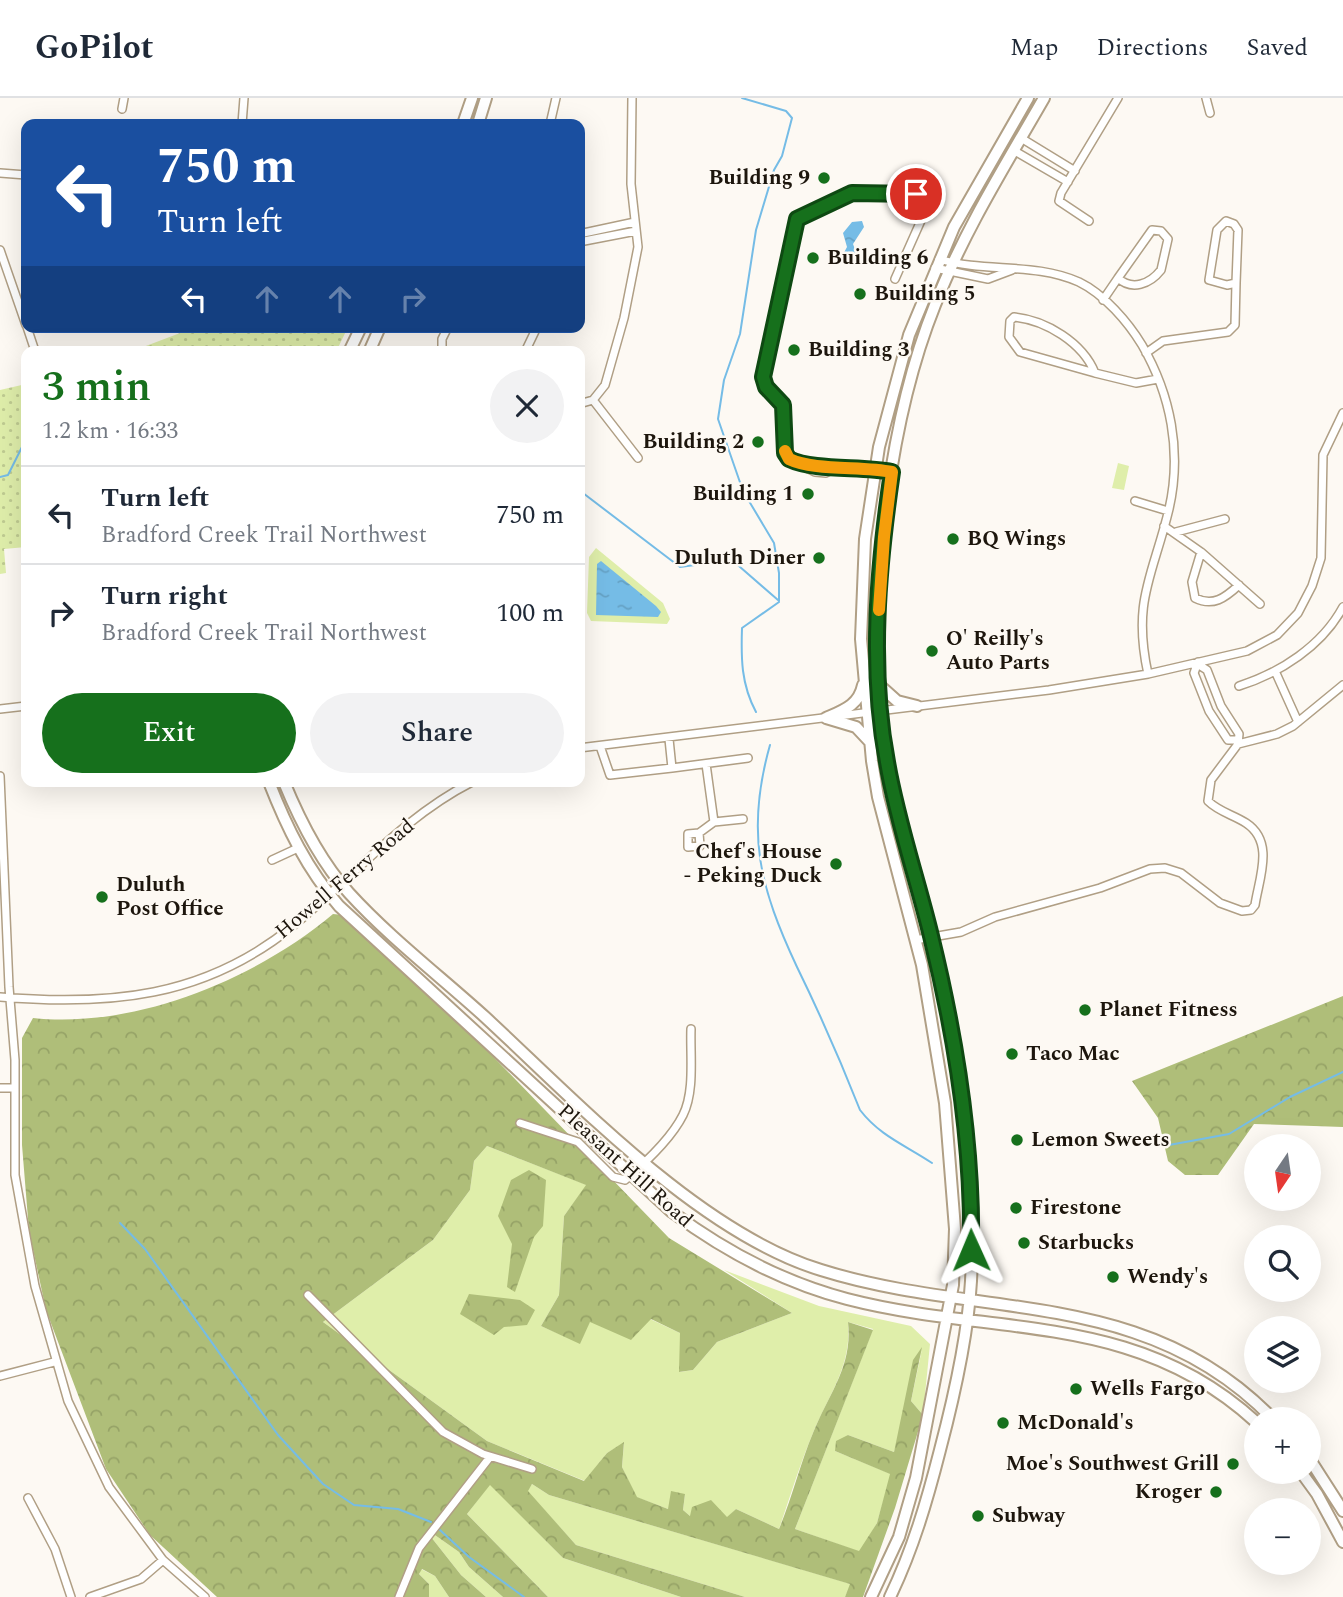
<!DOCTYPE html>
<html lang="en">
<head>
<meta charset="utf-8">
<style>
	:root { --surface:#fff; --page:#f2f2f3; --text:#1f2937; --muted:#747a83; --line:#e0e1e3; --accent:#16701c }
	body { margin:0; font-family:Spectral,serif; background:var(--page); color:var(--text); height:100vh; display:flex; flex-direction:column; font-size:26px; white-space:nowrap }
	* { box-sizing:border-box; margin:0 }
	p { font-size:23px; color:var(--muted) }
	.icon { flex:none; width:38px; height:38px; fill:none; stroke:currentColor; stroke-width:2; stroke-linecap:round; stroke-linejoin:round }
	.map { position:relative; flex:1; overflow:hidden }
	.drawer { position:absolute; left:21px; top:248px; width:564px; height:441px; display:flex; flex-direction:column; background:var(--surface); border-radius:14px; box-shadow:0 7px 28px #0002 }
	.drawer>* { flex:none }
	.top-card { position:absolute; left:21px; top:21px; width:564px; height:214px; border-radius:14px; box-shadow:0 7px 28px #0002; background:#1a4fa0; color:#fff; overflow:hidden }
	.needle { width:46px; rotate:193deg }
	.controls { position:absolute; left:1244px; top:1036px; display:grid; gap:14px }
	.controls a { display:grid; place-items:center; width:77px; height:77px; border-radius:50%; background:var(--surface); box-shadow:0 7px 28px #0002; font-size:35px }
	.pin { position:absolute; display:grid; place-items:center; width:60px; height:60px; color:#fff; margin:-30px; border:4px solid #fff; border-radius:50%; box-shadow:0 2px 7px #0007 }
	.me { position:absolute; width:77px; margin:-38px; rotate:359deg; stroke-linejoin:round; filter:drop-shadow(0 0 5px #0008) }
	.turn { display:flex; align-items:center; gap:24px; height:147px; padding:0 21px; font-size:32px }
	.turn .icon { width:91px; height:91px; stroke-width:2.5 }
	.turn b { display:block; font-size:49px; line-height:60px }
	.lanes { display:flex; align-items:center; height:66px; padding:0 21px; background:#0003; justify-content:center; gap:35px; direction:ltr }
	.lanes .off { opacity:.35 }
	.round { display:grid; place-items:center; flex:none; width:74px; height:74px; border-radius:37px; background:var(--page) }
	.headline { display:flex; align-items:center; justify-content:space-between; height:119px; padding:0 21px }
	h1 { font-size:42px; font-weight:600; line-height:52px; color:var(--accent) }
	.primary-button { display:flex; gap:14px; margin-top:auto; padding:14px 21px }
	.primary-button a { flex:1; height:80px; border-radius:42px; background:var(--accent); color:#fff; font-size:28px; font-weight:600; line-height:80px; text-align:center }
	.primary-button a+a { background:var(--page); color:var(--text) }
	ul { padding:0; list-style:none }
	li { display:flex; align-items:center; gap:21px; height:98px; padding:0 21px; border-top:2px solid var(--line) }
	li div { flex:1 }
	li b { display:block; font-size:26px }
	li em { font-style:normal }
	header { display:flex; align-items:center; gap:42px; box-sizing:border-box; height:98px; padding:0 35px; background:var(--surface); border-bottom:2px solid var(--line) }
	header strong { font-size:33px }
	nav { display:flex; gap:38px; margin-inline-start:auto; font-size:24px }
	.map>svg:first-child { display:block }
	.grass { fill:#dfeeaa }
	.forest { fill:url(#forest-crowns) }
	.park { fill:url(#park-dots) }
	.water { fill:url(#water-ripples) }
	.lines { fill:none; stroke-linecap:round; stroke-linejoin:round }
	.stream { stroke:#75bce6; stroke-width:2 }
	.minor-casing { stroke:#b09f85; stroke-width:10 }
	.highway-casing { stroke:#b09f85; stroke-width:14 }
	.minor { stroke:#fff; stroke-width:7 }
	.highway { stroke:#fff; stroke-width:10 }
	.route-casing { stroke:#0e4912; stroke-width:18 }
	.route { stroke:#16701c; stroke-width:12 }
	.slow { stroke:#f59e0b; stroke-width:12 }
	.poi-dot { fill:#16701c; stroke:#fdf9f3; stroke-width:2.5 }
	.labels { text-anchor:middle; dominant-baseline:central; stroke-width:5; stroke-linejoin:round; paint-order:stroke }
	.poi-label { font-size:21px; font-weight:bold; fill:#1d160d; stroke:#fdf9f3; text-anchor:start }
	.street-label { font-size:21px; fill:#1d160d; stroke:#fdf9f3 }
</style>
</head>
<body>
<header>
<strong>GoPilot</strong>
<nav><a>Map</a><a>Directions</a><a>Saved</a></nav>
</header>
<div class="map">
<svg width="1343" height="1499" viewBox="0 0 1343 1499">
	<defs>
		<pattern id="forest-crowns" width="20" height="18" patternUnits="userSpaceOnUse" patternTransform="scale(1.75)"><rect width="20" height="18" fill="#afbe79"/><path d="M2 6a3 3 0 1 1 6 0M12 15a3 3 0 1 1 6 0" fill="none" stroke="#96a367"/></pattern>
		<pattern id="park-dots" width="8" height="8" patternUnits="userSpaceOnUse" patternTransform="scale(1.75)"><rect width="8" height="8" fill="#dfeeaa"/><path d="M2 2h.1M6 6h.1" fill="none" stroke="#bfcb91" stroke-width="1.8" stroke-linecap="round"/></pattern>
		<pattern id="water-ripples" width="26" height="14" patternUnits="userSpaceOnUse" patternTransform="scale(1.75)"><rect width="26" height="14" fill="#75bce6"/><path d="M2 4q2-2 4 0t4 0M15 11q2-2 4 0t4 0" fill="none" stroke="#65a1c4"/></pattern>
	</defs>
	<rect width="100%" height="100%" fill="#fdf9f3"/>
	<path class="grass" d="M1118 365 1129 368 1124 392 1112 390Z
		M596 450 663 505 670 521 667 526 591 523 587 515 589 459Z
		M487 1048 587 1087 564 1118 559 1197 541 1228 580 1245 590 1223 650 1221 680 1235V1274L693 1272 717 1244 792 1215 724 1172 819 1208 911 1228 930 1246 923 1317 911 1303 922 1251 894 1354 848 1337 835 1353 891 1376 877 1425 860 1454 795 1431 873 1231 848 1224C852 1268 829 1296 813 1335 800 1366 790 1399 779 1431L736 1411 728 1419 690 1418 683 1412 685 1396 668 1411 636 1399 622 1369 624 1345 607 1355 585 1383 487 1343 323 1224 433 1142 470 1092 474 1063Z
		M490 1386 563 1460 681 1499H548L467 1416Z
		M532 1386 549 1397 851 1486 845 1499H745L576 1447 527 1393Z
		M432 1435 459 1454 469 1469 503 1499H486L461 1477 431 1439Z
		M421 1471 435 1478 449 1499H429V1486L419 1476Z"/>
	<path class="forest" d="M333 816 343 817 451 915 669 1140 792 1215 717 1244 693 1272 679 1274 680 1235 651 1221 631 1242 590 1224 580 1246 541 1228 559 1197 564 1118 586 1087 487 1048 474 1063 470 1092 433 1142 323 1224 487 1343 584 1383 607 1355 624 1344 622 1369 637 1399 668 1411 671 1393 685 1396 683 1412 690 1418 692 1409 711 1402 727 1419 736 1411 779 1431C792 1400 800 1366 813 1335 829 1295 853 1268 848 1224L873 1232 795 1431 859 1453 877 1425 890 1376 835 1353 836 1343 848 1337 894 1354 913 1262 922 1249 911 1303 923 1317 895 1410 863 1499H845L850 1486 549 1397 532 1386 528 1393 576 1447 745 1499H681L563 1460 490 1387 467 1416 548 1499H503L469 1469 459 1454 432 1435 431 1439 461 1477 486 1499H449L435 1478 422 1471 419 1476 429 1486V1499H217L150 1437 106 1371 46 1212 29 1133 22 1047V940L33 920C135 931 256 881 333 816Z
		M1343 898V1029L1254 1026 1218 1077H1185L1168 1063 1158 1020 1132 983Z
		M529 1072 546 1082 543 1128 534 1139 515 1194 507 1189 512 1146 498 1118 511 1082Z
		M469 1196 520 1202 535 1212 527 1227 504 1229 494 1237 460 1216Z"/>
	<path class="park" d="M196 229H348L336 254H130Z
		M26 286V449L4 451 6 475 0 476V292Z"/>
	<path class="water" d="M862 123 864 129 853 146 856 154 853 162H840L847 149 843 135 852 124Z
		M601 463 656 508 661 514 658 519 596 517 597 466Z"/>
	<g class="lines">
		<path class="stream" d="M742 0 786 13 792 20 782 58 774 72 756 132 740 236 724 282 718 321 743 393 774 445 779 475V503
			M0 379 8 377 26 341
			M579 392 680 469 732 462 778 502
			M756 614C741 586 741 560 742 530L779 504
			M770 647C745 735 760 790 797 869 820 916 841 964 860 1012 880 1038 905 1047 932 1065
			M1169 1047 1229 1036 1290 999 1343 974
			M120 1125 145 1151 278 1337 323 1386 354 1407 398 1411 431 1424
			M440 1432 469 1459 524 1499"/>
		<defs>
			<path id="minor" d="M1206 0 1210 15
				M122 11 124 0
				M242 26 244 0
				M550 26 556 0
				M1021 40 1075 73
				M1013 52 1068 84
				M0 75 26 77
				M1089 123 1059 103 1061 95 1118 0
				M1226 123 1234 126 1238 132 1236 185 1227 187 1209 182 1217 132Z
				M1152 132 1161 133 1168 141 1161 172C1150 186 1132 193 1118 180Z
				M579 136 635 124
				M579 144 636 133
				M0 152 26 227
				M939 161C986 175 1034 164 1079 184 1104 196 1128 224 1142 247 1171 297 1182 354 1169 411 1153 478 1132 502 1148 576
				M935 170 988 181 1012 172
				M1103 202 1118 180
				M1014 219C1046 222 1083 245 1095 275L1020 254 1009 239 1010 223Z
				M27 229 35 253
				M442 254V241L448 229
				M525 254 537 229
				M1146 255 1163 243 1228 234 1235 227 1236 185
				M1095 275 1136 285 1158 281
				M593 302 638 360
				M579 306 593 302 605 287 624 220 638 149 631 86 632 0
				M809 369 815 366 835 370
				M893 374 861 368 835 370 826 375 815 374 789 361 785 355 783 307 766 289 763 279 794 128 800 118 852 95 916 96 931 100 895 181
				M1135 403 1168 413
				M1164 428 1201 454 1260 506
				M1176 434 1225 421
				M1201 454 1192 484 1195 500C1213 509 1225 500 1239 487
				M1198 564 1194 575 1209 613 1228 642H1236
				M1275 573 1298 624
				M1239 588C1280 575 1322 548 1343 509
				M0 611 26 608
				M669 641 672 670 748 660
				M1238 646 1277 636 1293 628 1343 587
				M600 648 610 677 672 670
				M579 650 1049 592 1148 576 1247 553 1277 537 1298 515 1312 488 1321 460 1323 357 1343 315
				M706 666 714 724 743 721
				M0 678 9 889 15 962V1077L35 1188 68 1303 109 1389 163 1462 205 1499
				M699 735 700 748 688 749V736L699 735 714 724
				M272 762 298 750
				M915 842 961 834 995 819 1100 790 1150 771 1165 770 1181 775 1220 805 1242 813 1251 812 1255 807C1259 780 1275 744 1246 725 1234 717 1219 714 1208 703L1211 682 1238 646 1239 636 1221 608 1207 572 1199 567
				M0 899C109 908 204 900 293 828 352 780 403 719 472 684
				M0 990H15
				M520 1025 578 1044 613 1079 625 1082C645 1065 671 1041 683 1017 695 993 690 957 691 931
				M308 1197 443 1334 483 1356 532 1371
				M0 1278 54 1264
				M28 1400 55 1451 71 1499
				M90 1499 141 1481 163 1462
				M399 1499 419 1450 490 1359"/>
			<path id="highway" d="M463 26 472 0
				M478 26 486 0
				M349 254 361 229
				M369 254 380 229
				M878 586 897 603 917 608
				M826 620C844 612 859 607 863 587
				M826 620 856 629 871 645
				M269 684C287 730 307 771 339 808L672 1114C726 1154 782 1184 847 1201 994 1239 1134 1212 1256 1324
				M284 684C300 723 320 763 349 795 389 839 441 879 485 919 578 1005 700 1135 821 1172 980 1222 1145 1188 1273 1321
				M1309 1360 1343 1413
				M1301 1374 1317 1396 1343 1444
				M871 1499 899 1439 916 1380 953 1187 955 1131 945 1005 922 867 878 699 872 663 861 541 865 441 879 349 909 237 954 129 1028 0
				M890 1499C913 1451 927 1403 940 1352 954 1299 968 1237 971 1183 977 1068 957 953 932 842 913 761 884 683 879 599 871 478 890 319 935 207 964 133 1005 68 1044 0"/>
		</defs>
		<use href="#minor" class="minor-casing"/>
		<use href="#highway" class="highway-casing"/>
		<use href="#minor" class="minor"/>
		<use href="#highway" class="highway"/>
	</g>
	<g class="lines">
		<defs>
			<path id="route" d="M916 96 852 95 797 121 763 279 766 289 783 307 785 355 789 361C814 373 861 368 892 374 878 469 869 569 887 664 897 723 917 780 931 838 956 940 973 1047 971 1152"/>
		</defs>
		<use href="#route" class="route-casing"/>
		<use href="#route" class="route"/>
		<path class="slow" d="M785 353 789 361C814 373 861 368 892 374L884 439 879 512"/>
	</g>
	<g class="poi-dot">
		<circle cx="824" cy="80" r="7"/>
		<circle cx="813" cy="160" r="7"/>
		<circle cx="860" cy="196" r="7"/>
		<circle cx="794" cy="252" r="7"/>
		<circle cx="758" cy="344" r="7"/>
		<circle cx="808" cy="396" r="7"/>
		<circle cx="953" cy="441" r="7"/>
		<circle cx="819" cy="460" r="7"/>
		<circle cx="932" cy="553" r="7"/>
		<circle cx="836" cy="766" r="7"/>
		<circle cx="102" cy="799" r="7"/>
		<circle cx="1085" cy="912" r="7"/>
		<circle cx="1012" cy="956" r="7"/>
		<circle cx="1017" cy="1042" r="7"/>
		<circle cx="1016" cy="1110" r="7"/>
		<circle cx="1024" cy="1145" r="7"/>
		<circle cx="1113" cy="1179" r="7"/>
		<circle cx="1076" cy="1291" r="7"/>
		<circle cx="1003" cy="1325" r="7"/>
		<circle cx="1233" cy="1366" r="7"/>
		<circle cx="1216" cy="1394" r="7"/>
		<circle cx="978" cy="1418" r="7"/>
	</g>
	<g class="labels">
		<g class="poi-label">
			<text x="810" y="80" text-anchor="end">Building 9</text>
			<text x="827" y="160">Building 6</text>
			<text x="874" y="196">Building 5</text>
			<text x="808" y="252">Building 3</text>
			<text x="744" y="344" text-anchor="end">Building 2</text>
			<text x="794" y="396" text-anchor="end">Building 1</text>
			<text x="967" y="441">BQ Wings</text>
			<text x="805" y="460" text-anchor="end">Duluth Diner</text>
			<text x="946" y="541">O' Reilly's<tspan x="946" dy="24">Auto Parts</tspan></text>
			<text x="822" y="754" text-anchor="end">Chef's House<tspan x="822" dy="24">- Peking Duck</tspan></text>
			<text x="116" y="787">Duluth<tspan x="116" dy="24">Post Office</tspan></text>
			<text x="1099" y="912">Planet Fitness</text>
			<text x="1026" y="956">Taco Mac</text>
			<text x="1031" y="1042">Lemon Sweets</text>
			<text x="1030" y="1110">Firestone</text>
			<text x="1038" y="1145">Starbucks</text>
			<text x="1127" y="1179">Wendy's</text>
			<text x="1090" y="1291">Wells Fargo</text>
			<text x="1017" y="1325">McDonald's</text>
			<text x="1219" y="1366" text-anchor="end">Moe's Southwest Grill</text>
			<text x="1202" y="1394" text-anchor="end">Kroger</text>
			<text x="992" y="1418">Subway</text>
		</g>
		<g class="street-label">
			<text transform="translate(345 781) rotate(-40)">Howell Ferry Road</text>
			<text transform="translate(625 1068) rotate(42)">Pleasant Hill Road</text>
		</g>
	</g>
</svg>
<div class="controls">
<a><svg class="needle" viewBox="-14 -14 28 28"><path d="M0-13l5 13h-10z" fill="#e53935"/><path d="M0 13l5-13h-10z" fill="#747a83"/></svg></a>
<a><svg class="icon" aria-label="search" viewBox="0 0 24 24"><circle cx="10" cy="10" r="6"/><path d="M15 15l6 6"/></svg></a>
<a><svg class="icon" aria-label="layers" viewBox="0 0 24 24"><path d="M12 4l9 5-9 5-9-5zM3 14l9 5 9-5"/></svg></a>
<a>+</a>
<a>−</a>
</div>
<div class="pin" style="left:916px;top:96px;background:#d93025"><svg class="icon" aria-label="arrive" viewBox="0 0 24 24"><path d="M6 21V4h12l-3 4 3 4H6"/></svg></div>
<svg class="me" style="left:971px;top:1152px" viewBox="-20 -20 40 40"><path d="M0-17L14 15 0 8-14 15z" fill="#16701c" stroke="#fff" stroke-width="4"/></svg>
<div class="top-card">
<div class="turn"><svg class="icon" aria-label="left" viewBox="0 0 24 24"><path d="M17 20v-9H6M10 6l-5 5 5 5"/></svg><div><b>750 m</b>Turn left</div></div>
<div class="lanes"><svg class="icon" aria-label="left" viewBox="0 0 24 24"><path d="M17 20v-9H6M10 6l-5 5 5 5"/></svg><svg class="icon off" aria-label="ahead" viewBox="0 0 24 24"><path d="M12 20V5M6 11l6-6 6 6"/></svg><svg class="icon off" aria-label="ahead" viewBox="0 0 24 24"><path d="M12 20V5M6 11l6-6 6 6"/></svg><svg class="icon off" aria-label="right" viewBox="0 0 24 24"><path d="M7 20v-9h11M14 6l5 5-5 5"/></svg></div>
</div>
<section class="drawer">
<div class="headline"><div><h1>3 min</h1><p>1.2 km · 16:33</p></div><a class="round"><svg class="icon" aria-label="close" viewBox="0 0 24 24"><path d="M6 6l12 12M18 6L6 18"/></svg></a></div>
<ul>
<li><svg class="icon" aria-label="left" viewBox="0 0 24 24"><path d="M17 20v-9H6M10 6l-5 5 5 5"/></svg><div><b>Turn left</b><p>Bradford Creek Trail Northwest</p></div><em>750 m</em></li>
<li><svg class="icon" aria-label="right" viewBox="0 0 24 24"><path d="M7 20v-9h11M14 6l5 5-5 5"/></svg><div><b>Turn right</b><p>Bradford Creek Trail Northwest</p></div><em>100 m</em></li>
</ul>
<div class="primary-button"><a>Exit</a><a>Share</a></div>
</section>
</div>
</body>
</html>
